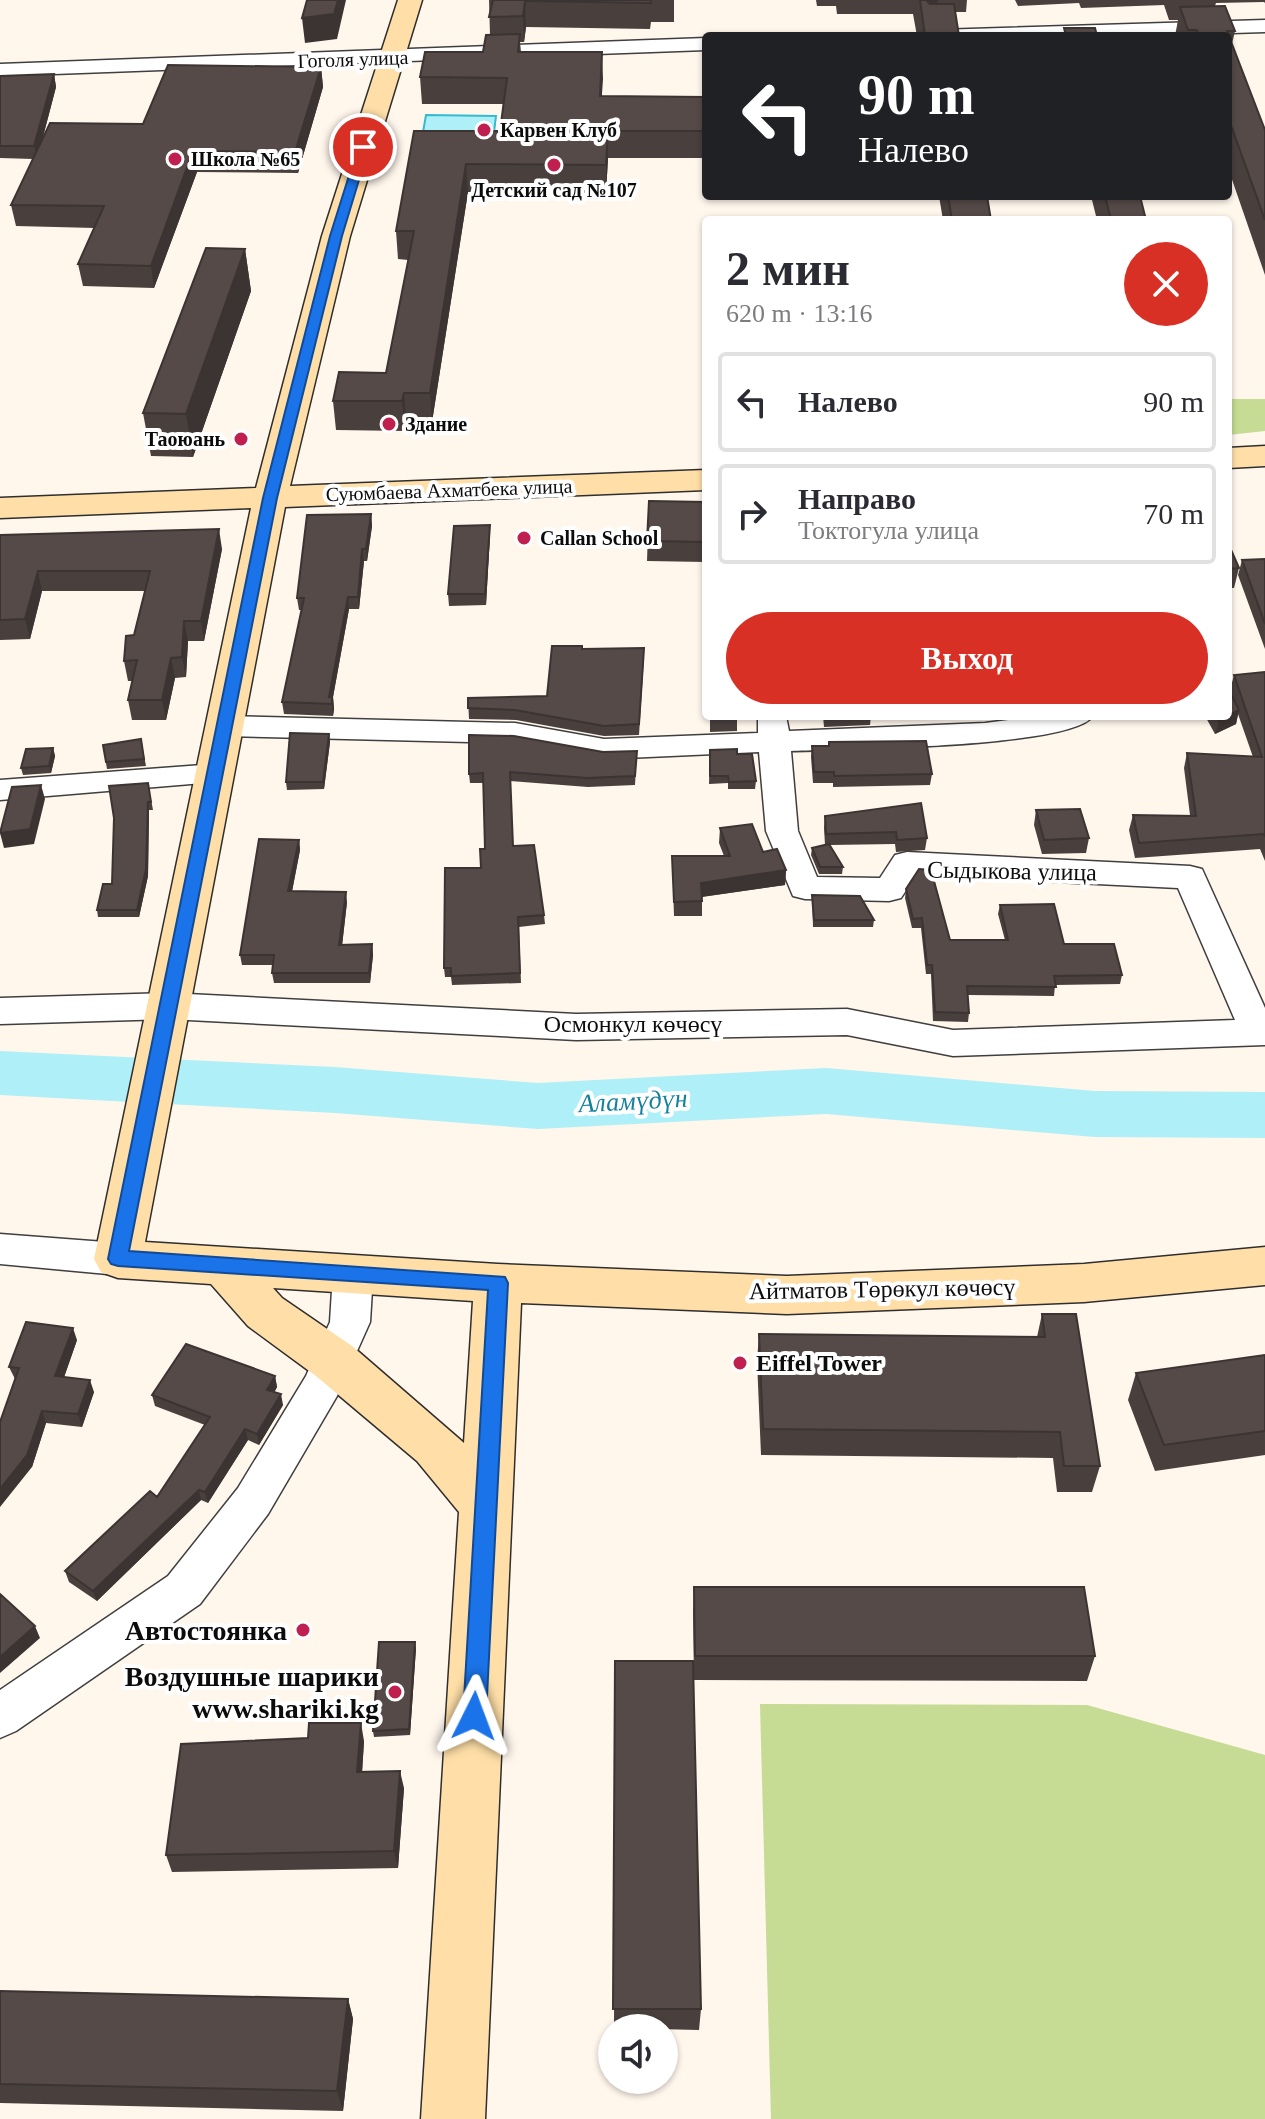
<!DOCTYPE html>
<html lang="ru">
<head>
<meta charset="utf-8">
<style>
	:root { --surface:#fff; --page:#f2f2f3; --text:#2b2b33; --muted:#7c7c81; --line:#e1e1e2; --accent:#d93025 }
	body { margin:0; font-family:Georgia,serif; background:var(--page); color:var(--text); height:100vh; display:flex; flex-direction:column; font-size:30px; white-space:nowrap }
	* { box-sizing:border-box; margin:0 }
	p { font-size:26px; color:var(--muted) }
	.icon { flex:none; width:44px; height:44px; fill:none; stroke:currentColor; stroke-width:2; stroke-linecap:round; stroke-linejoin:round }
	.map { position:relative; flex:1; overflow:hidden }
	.sheet { position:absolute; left:702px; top:216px; width:530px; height:504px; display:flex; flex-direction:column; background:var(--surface); border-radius:8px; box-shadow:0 2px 6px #0004 }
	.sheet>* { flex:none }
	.hud { position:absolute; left:702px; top:32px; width:530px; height:168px; border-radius:8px; box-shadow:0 2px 6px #0004; background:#202124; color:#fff; overflow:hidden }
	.controls { position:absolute; left:598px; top:2014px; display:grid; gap:16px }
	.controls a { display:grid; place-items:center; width:80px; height:80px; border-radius:50%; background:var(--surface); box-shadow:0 2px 6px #0004; font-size:40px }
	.pin { position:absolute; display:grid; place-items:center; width:68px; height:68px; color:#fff; margin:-34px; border:4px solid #fff; border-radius:50%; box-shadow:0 2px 8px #0007 }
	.me { position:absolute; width:88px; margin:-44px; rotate:3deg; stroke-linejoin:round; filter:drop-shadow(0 0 6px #0008) }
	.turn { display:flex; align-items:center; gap:28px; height:168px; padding:0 24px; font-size:36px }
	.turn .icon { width:104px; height:104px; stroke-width:2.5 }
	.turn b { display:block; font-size:56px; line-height:68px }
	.round { display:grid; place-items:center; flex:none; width:84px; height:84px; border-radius:42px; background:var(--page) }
	.summary { display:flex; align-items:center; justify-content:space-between; height:136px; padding:0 24px }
	h1 { font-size:48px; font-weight:800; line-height:60px }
	.button { display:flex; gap:16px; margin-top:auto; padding:16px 24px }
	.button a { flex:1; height:92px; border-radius:48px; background:var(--accent); color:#fff; font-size:32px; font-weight:800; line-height:92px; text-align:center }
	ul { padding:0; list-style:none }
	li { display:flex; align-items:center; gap:24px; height:100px; margin:0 16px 12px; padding:0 8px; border:4px solid var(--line); border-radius:8px }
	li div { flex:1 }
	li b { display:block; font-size:30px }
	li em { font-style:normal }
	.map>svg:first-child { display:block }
	.forest { fill:#c6db93 }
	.water { fill:#afeff8; stroke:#34bad1; stroke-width:2 }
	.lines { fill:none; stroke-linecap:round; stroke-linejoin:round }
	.river { fill:#afeff8; fill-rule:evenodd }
	.street-casing { stroke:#3f3f3f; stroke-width:3 }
	.secondary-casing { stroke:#2e2e2e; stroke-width:3 }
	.street { fill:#fff; fill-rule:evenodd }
	.secondary { fill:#ffdfa7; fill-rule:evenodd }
	.wall { fill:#49403e }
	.shaded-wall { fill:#3c3432 }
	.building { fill:#554a48; stroke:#3c3432; stroke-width:2 }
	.route { fill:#1a73e8; stroke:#114b97; stroke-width:2 }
	.poi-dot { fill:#c02050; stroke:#fff; stroke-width:3 }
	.labels { text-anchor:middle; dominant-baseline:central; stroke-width:8; stroke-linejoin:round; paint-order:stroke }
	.far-street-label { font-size:20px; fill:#0c0c0c; stroke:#fff }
	.far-poi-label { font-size:20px; font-weight:bold; fill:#0c0c0c; stroke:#fff; text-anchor:start }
	.street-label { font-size:24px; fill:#0c0c0c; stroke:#fff }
	.poi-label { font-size:24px; font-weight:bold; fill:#0c0c0c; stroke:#fff; text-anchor:start }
	.water-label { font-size:26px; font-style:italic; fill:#12819b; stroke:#fff }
	.near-poi-label { font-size:28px; font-weight:bold; fill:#0c0c0c; stroke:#fff; text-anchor:end }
</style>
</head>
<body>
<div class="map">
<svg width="1265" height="2119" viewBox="0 0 1265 2119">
	<rect width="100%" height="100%" fill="#fff6ec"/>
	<path class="forest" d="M1228 399H1265V431L1228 435Z
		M760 1704 1087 1705 1265 1755V2119H771Z"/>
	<path class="water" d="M426 115 496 116 491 156 419 155Z"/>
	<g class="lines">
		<path class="river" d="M0 1051 335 1067 538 1083 826 1068 1095 1091 1265 1092V1138L1095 1137 826 1114 538 1129 335 1113 0 1095Z"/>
		<defs>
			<path id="street" d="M1265 20V32L1135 36H927L937 30Z
				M706 38V50L0 76V64Z
				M225 716 515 723 604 739 758 733V716H786L789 731 985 723 1039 716H1093C1072 748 838 749 791 751L798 831 817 877 880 878 895 855 907 852 1190 866 1202 869 1265 1008V1045L953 1056 847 1035 576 1040 169 1019 0 1024V998L169 993 576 1014 847 1009 953 1030 1235 1020 1178 888 916 875 901 898 889 901 805 899 793 896 766 831 759 752 604 759 515 743 225 736 214 733 210 726 214 719Z
				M216 764 227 767 232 774 227 781 0 800V780Z
				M0 1234 118 1243 132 1248 138 1259 132 1270 118 1275 0 1264Z
				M353 1258 367 1263 373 1274 370 1322 337 1396 268 1514 200 1604 16 1731 0 1738V1690L168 1576 238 1488 306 1376 330 1322 333 1274 339 1263Z"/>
			<path id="secondary" d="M398 0H422L350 236 290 486 706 470V490L285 507 145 1242 498 1264 787 1276 1084 1264 1265 1247V1285L1084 1302 787 1314 521 1303 485 2119H421L459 1512 417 1461 316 1376 248 1326 211 1284 118 1278 101 1272 94 1259 251 508 0 518V498L256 488 322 236ZM273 1288 473 1301 464 1443 352 1346 282 1298Z
				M1265 446V466L1228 468V448Z"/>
		</defs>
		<use href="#street" class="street-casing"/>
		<use href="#secondary" class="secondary-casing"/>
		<use href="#street" class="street"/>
		<use href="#secondary" class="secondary"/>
	</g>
	<path class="wall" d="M489 0H674V22H651L650 29 526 27 524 42H520L521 52H602V96L706 97V158H608L606 193 468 192 432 422H406L405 431 336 430 333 401 386 373 408 260 398 259 396 231 500 131 503 104H422L420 77 483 52 490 35Z
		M816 0H967L966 12H955L959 36H917L913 14H837L836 6H817Z
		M1015 0H1265V3L1264 2 1216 3 1215 6 1235 31 1232 44 1265 130V275L1228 168V36H1175L1178 20H1169L1164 5 1081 8 1079 3 1018 6Z
		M321 67 323 87 298 173 197 172 154 288 83 286 78 264 95 228 16 226 11 205 33 159 0 158V76L54 74 56 87 42 141 143 124Z
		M939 196H987L991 220H943Z
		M1091 196H1140L1146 220H1097Z
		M245 249 251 291 193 457 151 456 143 413Z
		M649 501 706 502V562L647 561Z
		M371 514 372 526 367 561H364L359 609H349L333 697 334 709 333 716 284 714 282 702 302 610H299L297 598Z
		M0 535 222 549 204 641H188L186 677 175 678 166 720H132L128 700 132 681H128L124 661 134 635 145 591H42L30 639 0 640Z
		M490 535 486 605 449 606 448 594Z
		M1228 543 1239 568 1234 588H1228Z
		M1265 559V649L1238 575 1242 560Z
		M582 649 644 658 639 735 604 736 516 720 469 719 468 698 547 696Z
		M1265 672V861L1260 849 1135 858 1129 830 1133 815H1190L1184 768 1187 753 1253 757 1238 714 1236 724 1215 734 1205 716H1228L1233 697 1230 690 1234 675Z
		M710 716H737V731L710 732Z
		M823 716H871L870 725 824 727Z
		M329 734 330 742 324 789 287 790 286 782Z
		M141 739 146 766 107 769 103 745Z
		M829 742 932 774 930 785 833 787V783H813L811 757 812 746H828Z
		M53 748 55 756 51 773 23 775 21 768Z
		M710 750 737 754 756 781 755 789H728V783L709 784Z
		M637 751 635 785 588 787 510 781 513 846 544 915 545 924 519 927 521 983 452 985 451 977H445L444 968 481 868 485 849 483 783H470L469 774 603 752Z
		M148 783 153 810H149L148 876 139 917H98L97 910 112 884Z
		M1036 810 1089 838 1086 853 1042 854 1034 825Z
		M825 816 927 838 925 850 896 852 895 844 830 845 843 867 842 874H819L811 855 812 848 825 845 824 828Z
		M720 828 763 852 786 870 785 885 702 897V916H674L672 856H724L719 843Z
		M299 840 300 850 292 891 347 902 342 945 372 944 373 955 370 983H274L272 973 273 965H242L240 955Z
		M906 889 950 940H1005L998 914 1000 905 1064 944 1122 975 1120 984 1055 985 1054 996 968 995 969 1013 968 1022 933 1021 931 974H926L921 928H912L905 898Z
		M812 895 874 920 873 927H813Z
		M1042 1314 1100 1466 1092 1492H1057L1053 1458 761 1455 757 1361 759 1334 1037 1337Z
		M77 1340 64 1377 94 1392 82 1427 46 1423 32 1467 15 1379 9 1367Z
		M1265 1355V1455L1155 1471 1128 1400 1136 1373Z
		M275 1376 277 1387 274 1392 283 1405 259 1445 248 1440 208 1503 201 1500 97 1601 69 1582 65 1571 157 1497 205 1425 155 1406 152 1395Z
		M694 1587 1095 1656 1087 1681 694 1680 693 1612Z
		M416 1648 410 1735 374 1737 373 1731Z
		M615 1661 701 2009 699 2030 614 2028Z
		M364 1741 362 1772 404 1788 398 1868 172 1872 166 1855Z
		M0 1991 348 1999 353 2019 343 2111 0 2103Z"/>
	<path class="shaded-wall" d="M338 0H346L337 39 305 43 302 18Z
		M929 0H938L935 27 924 36 927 1Z
		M525 1 526 27 524 42 523 16Z
		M602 52 603 79 600 123V96Z
		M321 67 323 87 298 173 295 152Z
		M54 74 56 87 37 159 34 146Z
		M608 131V158L606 193V165Z
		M193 151 197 172 154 288 151 266Z
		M466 164 468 192 432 422 430 393Z
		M245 249 251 291 193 457 186 414Z
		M404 393 406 422 405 431 402 401Z
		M371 514 372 526 367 561 366 549Z
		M490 525V535L486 605 485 594Z
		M219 529 222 549 204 641 201 621Z
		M362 549 364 561 359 609 358 597Z
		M38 571 42 591 30 639 25 619Z
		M348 597 349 609 333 697 334 709 333 716 332 704 329 697Z
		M184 621 188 641 186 677 182 657Z
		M171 658 175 678 166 720 162 700Z
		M1239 710 1236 724 1215 734 1219 721Z
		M329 734 330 742 324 789 323 782Z
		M53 748 55 756 51 773 49 766Z
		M41 785 45 799 34 844 4 848 0 833Z
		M148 802 149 810 148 876 139 917 137 910Z
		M299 840 300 850 290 902 288 891Z
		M786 870 785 885 700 897 701 883Z
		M346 892 347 902 341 955 339 945Z
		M372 944 373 955 370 983 369 973Z
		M73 1328 77 1340 60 1389 55 1376Z
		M275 1376 277 1387 270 1401 267 1390Z
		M90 1380 94 1392 82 1427 78 1414Z
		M281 1394 283 1405 259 1445 257 1434Z
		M42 1411 46 1423 32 1467 0 1507V1489Z
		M245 1429 248 1440 208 1503 205 1492Z
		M199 1490 201 1500 97 1601 93 1591Z
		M35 1626 40 1638 0 1673V1657Z
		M415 1642 416 1648 410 1735 409 1729Z
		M361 1723 364 1741 361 1790 357 1772Z
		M400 1771 404 1788 398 1868 394 1851Z
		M348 1999 353 2019 343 2111 337 2091Z"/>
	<path class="building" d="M307 0H338L334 14 302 18Z
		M493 0H651V3L525 1 523 16 489 17Z
		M920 0H929L927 1 930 4H954L959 36H925Z
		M1225 6 1235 31H1227L1265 130V220L1228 117V36H1199L1197 30H1188L1180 7Z
		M1064 28H1095L1097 36H1066Z
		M520 34 518 52H602L600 96 706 97V131H608L606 165 466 164 430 393H404L402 401H333L339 372 386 373 414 231H396L414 131H500L507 78 420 77 425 52H483L486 35Z
		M168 65 321 67 295 152 193 151 151 266 78 264 104 206 11 205 50 123 143 124Z
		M54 74 34 146H0V76Z
		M948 196H987L991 220H952Z
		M1105 196H1140L1146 220H1111Z
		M206 248 245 249 186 414 143 413Z
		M649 501 706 502V542L647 541Z
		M371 514 366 549H362L358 597H348L329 697H332V704L282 702 304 598H297L307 515Z
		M490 525 485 594H448L454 526Z
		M219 529 201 621H184L182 657 171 658 162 700H128L137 660 124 661 126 636 134 635 150 571H38L25 619 0 620V535Z
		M1228 543 1239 568 1228 569Z
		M1265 559V624L1242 560Z
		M552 646H582V649L644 648 639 724 604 726 515 710 468 708V698L547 696Z
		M1265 672V837L1264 834 1139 843 1133 815 1196 816 1187 753 1262 757 1234 675Z
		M1228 688 1239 710 1228 716Z
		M710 716H737L710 717Z
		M1216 716H1228L1219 721Z
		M290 733 329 734 323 782H286Z
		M469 735 514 736 603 752 637 751 635 776 587 778 510 772 513 846 534 845 544 915 518 917 520 973 451 976V968H444L445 868H481L480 849H485L483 773 469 774Z
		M141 739 144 759 106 762 103 745Z
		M926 741 932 774 834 776V772H814L812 746H829V742Z
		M53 748 49 766 21 768 26 749Z
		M737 749V754H752L756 781 729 782 728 776H710V750Z
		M148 783 151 802H148L146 869 137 910H97L103 884H112L114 818 109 786Z
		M41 785 30 829 0 833 12 787Z
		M921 803 927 838 897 840 896 832 826 834 825 816Z
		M1080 809 1089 838 1044 840 1036 810Z
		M752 824 763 852 777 849 786 870 701 883 702 901 674 902 672 856H730L720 828Z
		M259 839 299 840 288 891 346 892 339 945 372 944 369 973H272L274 955H240Z
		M829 844 843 867H820L812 848Z
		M919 869 931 870 950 940H1008L1000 905 1054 904 1064 944H1114L1122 975 1054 976 1056 987 967 986 969 1013 935 1012 932 965H927L922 918 913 919 906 889Z
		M812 895 860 896 874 920H814Z
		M1042 1314H1076L1100 1466H1064L1060 1432 763 1429 759 1334 1045 1337Z
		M26 1322 73 1328 55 1376 90 1380 78 1414 42 1411 27 1455 0 1489V1422L19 1368 9 1367Z
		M186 1344 275 1376 267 1390 281 1394 257 1434 245 1429 205 1492 199 1490 93 1591 65 1571 150 1491 157 1497 210 1417 152 1395Z
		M1265 1355V1431L1164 1445 1136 1373Z
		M694 1587H1084L1095 1656H695Z
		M0 1594 35 1626 0 1657Z
		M379 1642H415L409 1729 373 1731Z
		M615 1661H693L701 2009H613Z
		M309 1723H361L357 1772 400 1771 394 1851 166 1855 181 1744 308 1738Z
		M0 1991 348 1999 337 2091 0 2084Z"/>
	<path class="route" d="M363 143 369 147 342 236 277 498 129 1251 505 1277 508 1283 486 1716 483 1724 474 1727 466 1724 463 1716 488 1290 118 1266 111 1264 108 1259 263 498 330 236 358 147Z"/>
	<g class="poi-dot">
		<circle cx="484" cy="130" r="8"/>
		<circle cx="175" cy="159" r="8"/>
		<circle cx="554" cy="165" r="8"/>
		<circle cx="389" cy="424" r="8"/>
		<circle cx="241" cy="439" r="8"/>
		<circle cx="524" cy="538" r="8"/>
		<circle cx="740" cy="1363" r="8"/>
		<circle cx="303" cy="1630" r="8"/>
		<circle cx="395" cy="1692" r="8"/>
	</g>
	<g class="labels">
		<g class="far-street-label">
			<text transform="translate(353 59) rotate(-2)">Гоголя улица</text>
			<text transform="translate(449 490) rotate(-2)">Суюмбаева Ахматбека улица</text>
		</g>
		<g class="far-poi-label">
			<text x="500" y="130">Карвен Клуб</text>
			<text x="191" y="159">Школа №65</text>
			<text x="554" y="190" text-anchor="middle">Детский сад №107</text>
			<text x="405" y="424">Здание</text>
			<text x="225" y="439" text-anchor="end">Таоюань</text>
			<text x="540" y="538">Callan School</text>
		</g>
		<g class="street-label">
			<text transform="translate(1012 871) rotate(1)">Сыдыкова улица</text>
			<text x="633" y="1024">Осмонкул көчөсү</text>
			<text transform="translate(882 1289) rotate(-1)">Айтматов Төрөкул көчөсү</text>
		</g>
		<g class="poi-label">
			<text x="756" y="1363">Eiffel Tower</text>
		</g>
		<g class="water-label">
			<text transform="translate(633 1101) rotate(-3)">Аламүдүн</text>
		</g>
		<g class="near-poi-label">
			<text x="287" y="1630">Автостоянка</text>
			<text x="379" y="1676">Воздушные шарики<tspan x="379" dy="32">www.shariki.kg</tspan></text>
		</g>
	</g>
</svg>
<div class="controls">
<a><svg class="icon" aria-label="sound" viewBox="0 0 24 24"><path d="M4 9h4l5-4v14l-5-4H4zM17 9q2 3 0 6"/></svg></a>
</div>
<div class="pin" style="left:363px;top:147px;background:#d93025"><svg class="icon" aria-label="arrive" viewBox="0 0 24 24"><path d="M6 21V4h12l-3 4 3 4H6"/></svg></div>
<svg class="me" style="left:474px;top:1716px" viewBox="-20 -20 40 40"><path d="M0-17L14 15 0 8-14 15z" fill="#1a73e8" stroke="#fff" stroke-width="4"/></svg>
<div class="hud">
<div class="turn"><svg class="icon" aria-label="left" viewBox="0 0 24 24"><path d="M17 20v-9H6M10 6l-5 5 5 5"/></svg><div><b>90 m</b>Налево</div></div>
</div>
<section class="sheet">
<div class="summary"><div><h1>2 мин</h1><p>620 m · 13:16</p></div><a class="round" style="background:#d93025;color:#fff"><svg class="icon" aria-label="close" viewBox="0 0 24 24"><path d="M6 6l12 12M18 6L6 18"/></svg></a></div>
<ul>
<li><svg class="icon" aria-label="left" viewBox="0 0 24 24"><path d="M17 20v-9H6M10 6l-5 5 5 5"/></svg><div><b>Налево</b></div><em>90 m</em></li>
<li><svg class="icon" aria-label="right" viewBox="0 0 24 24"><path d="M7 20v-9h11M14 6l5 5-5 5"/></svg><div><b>Направо</b><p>Токтогула улица</p></div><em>70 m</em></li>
</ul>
<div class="button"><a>Выход</a></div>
</section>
</div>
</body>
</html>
